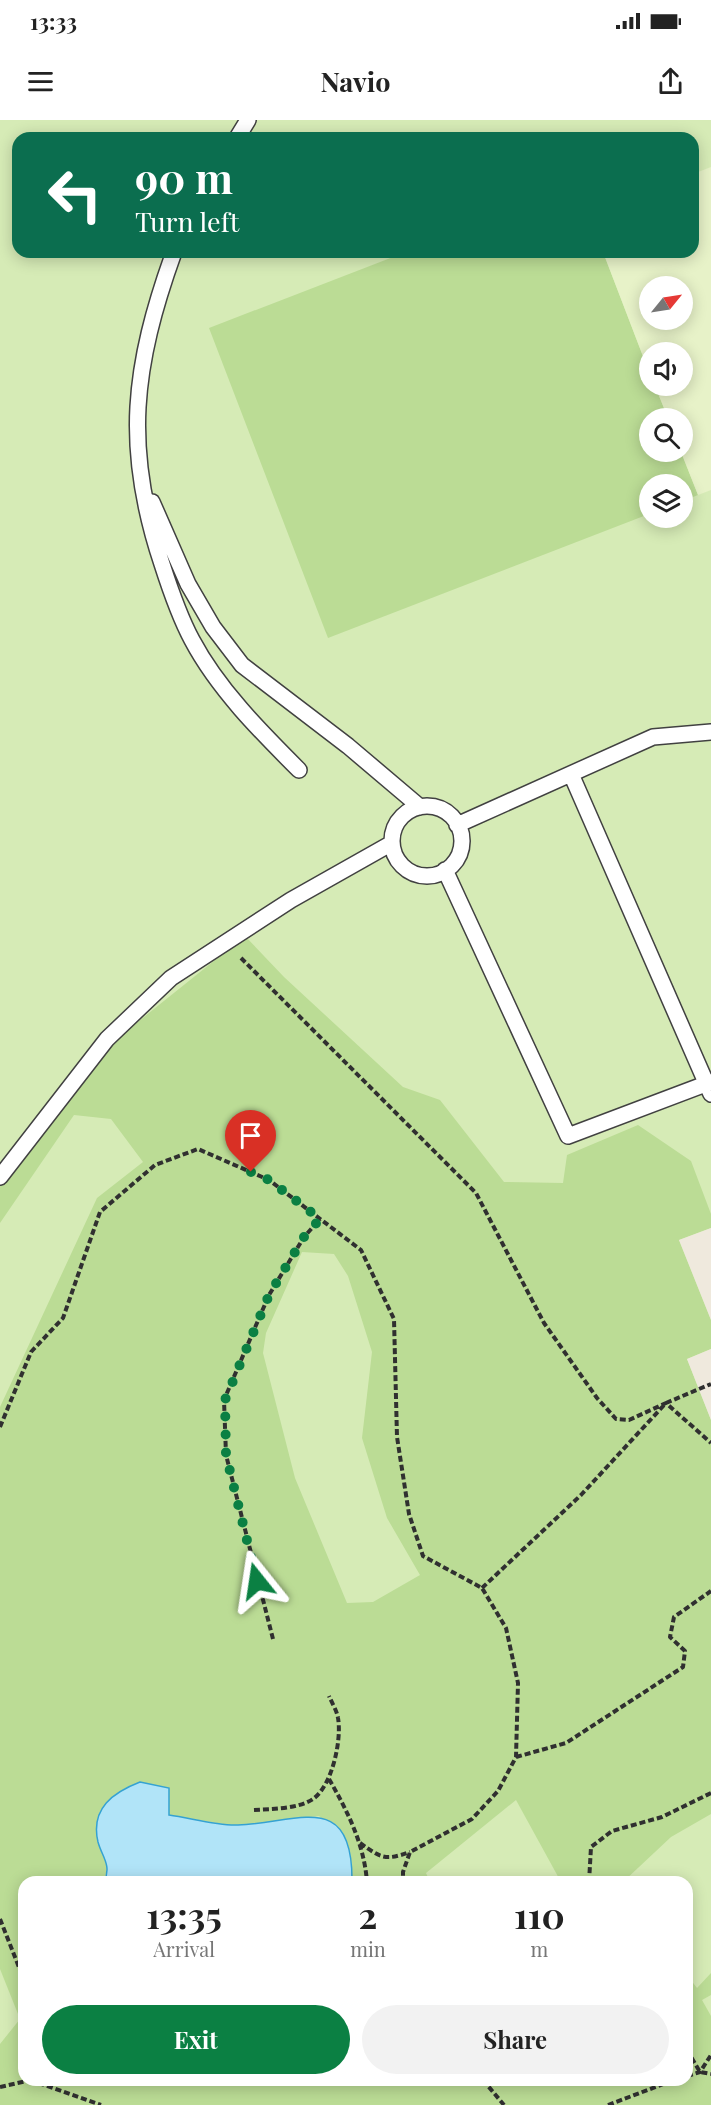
<!DOCTYPE html>
<html lang="en">
<head>
<meta charset="utf-8">
<style>
	:root { --surface:#fff; --page:#f2f2f2; --text:#222; --muted:#767676; --accent:#0b8043 }
	body { margin:0; font-family:"Playfair Display",serif; background:var(--page); color:var(--text); height:100vh; display:flex; flex-direction:column; font-size:22px; white-space:nowrap }
	* { box-sizing:border-box; margin:0 }
	p { font-size:20px; color:var(--muted) }
	.icon { flex:none; width:33px; height:33px; fill:none; stroke:currentColor; stroke-width:2; stroke-linecap:round; stroke-linejoin:round }
	.map { position:relative; flex:1; overflow:hidden }
	.panel { position:absolute; left:18px; top:1756px; width:675px; height:210px; display:flex; flex-direction:column; background:var(--surface); border-radius:18px; box-shadow:0 3px 15px #0003 }
	.panel>* { flex:none }
	.hud { position:absolute; left:12px; top:12px; width:687px; height:126px; border-radius:18px; box-shadow:0 3px 15px #0003; background:#0b6e4f; color:#fff; overflow:hidden }
	.needle { width:39px; rotate:60deg }
	.tools { position:absolute; left:639px; top:156px; display:grid; gap:12px }
	.tools a { display:grid; place-items:center; width:54px; height:54px; border-radius:50%; background:var(--surface); box-shadow:0 3px 15px #0003; font-size:30px }
	.pin { position:absolute; display:grid; place-items:center; width:51px; height:51px; color:#fff; margin:-62px -26px; border-radius:50% 50% 50% 0; rotate:-45deg; box-shadow:0 0 6px #0007 }
	.pin .icon { rotate:45deg }
	.me { position:absolute; width:66px; margin:-33px; rotate:345deg; stroke-linejoin:round; filter:drop-shadow(0 0 4px #0008) }
	.turn { display:flex; align-items:center; gap:21px; height:126px; padding:0 24px; font-size:27px }
	.turn .icon { width:78px; height:78px; stroke-width:2.5 }
	.turn b { display:block; font-size:42px; line-height:51px }
	.eta { display:flex; justify-content:space-evenly; align-items:center; height:102px; text-align:center }
	.eta b { font-size:36px; font-weight:700; line-height:42px }
	.primary-button { display:flex; gap:12px; margin-top:auto; padding:12px 24px }
	.primary-button a { flex:1; height:69px; border-radius:36px; background:var(--accent); color:#fff; font-size:24px; font-weight:700; line-height:69px; text-align:center }
	.primary-button a+a { background:var(--page); color:var(--text) }
	.status { display:flex; justify-content:space-between; align-items:center; height:42px; padding:0 30px; background:var(--surface); direction:ltr }
	.status svg { height:16px; fill:currentColor }
	header { display:flex; justify-content:space-between; align-items:center; height:78px; padding:0 24px; background:var(--surface); font-size:27px; font-weight:700 }
	.map>svg:first-child { display:block }
	.green { fill:#d6ebb6; fill-rule:evenodd }
	.forest { fill:#bbdc95; fill-rule:evenodd }
	.pitch { fill:#e7f2c8; fill-rule:evenodd }
	.plaza { fill:#efe9dd }
	.water { fill:#b1e4f8; stroke:#35a2d2; stroke-width:1.5 }
	.lines { fill:none; stroke-linecap:round; stroke-linejoin:round }
	.lane-casing { stroke:#414141; stroke-width:18 }
	.path { stroke:#303030; stroke-width:4; stroke-dasharray:6 3; stroke-linecap:butt }
	.lane { stroke:#fff; stroke-width:15 }
	.route { stroke:#0b8043; stroke-width:10; stroke-dasharray:0 18 }
</style>
</head>
<body>
<div class="status"><b>13:33</b><svg viewBox="0 0 49 12"><path d="M0 12V9h3v3zM5 12V6h3v6zM10 12V3h3v9zM15 12V0h3v12zM26 1h20v11H26zM47 4h2v5h-2z"/></svg></div>
<header><svg class="icon" aria-label="menu" viewBox="0 0 24 24"><path d="M4 6h16M4 12h16M4 18h16"/></svg>Navio<svg class="icon" aria-label="share" viewBox="0 0 24 24"><path d="M12 15V3M7 8l5-5 5 5M5 13v7h14v-7"/></svg></header>
<div class="map">
<svg width="711" height="1985" viewBox="0 0 711 1985">
	<rect width="100%" height="100%" fill="#fffaee"/>
	<path class="green" d="M0 0H711V1985H0ZM18 18H693V132H18ZM650 166H682V200H650ZM650 232H682V266H650ZM650 298H682V332H650ZM650 364H682V398H650ZM24 1762H687V1960H24Z"/>
	<path class="forest" d="M406 132H603L649 252 650 266H655L668 298H650V332H681L698 375 683 381 682 364H650L649 394 328 518 209 208Z
		M245 816 284 857 403 967 440 980 504 1062 563 1063 567 1035 638 1005 691 1041 711 1094V1108L679 1120 711 1200V1229L687 1239 711 1300V1694L671 1717 623 1762H561L516 1680 426 1753 430 1762H352C352 1727 347 1716 319 1696L236 1706 168 1695 169 1668 140 1662 126 1668 98 1721 108 1743 104 1762H24V1960H687V1855L697 1868 711 1853V1875L702 1880 711 1896V1985H0V1924L20 1899 0 1849V1287L97 1078 143 1042 111 999 74 995 0 1103V1063L114 921ZM302 1132 334 1134 348 1156 372 1232 362 1318 387 1398 420 1455 373 1482 347 1483 295 1358 263 1233 266 1213Z"/>
	<path class="pitch" d="M711 47V370L698 375 681 332 682 298H668L655 266H682V232H650L649 252 603 132H693V54ZM650 166H682V200H650Z"/>
	<path class="plaza" d="M711 1108V1200L679 1120Z
		M711 1229V1300L687 1239Z"/>
	<path class="water" d="M140 1662 169 1668V1695C191 1698 216 1706 238 1705 298 1703 353 1669 352 1762H104C112 1745 102 1737 98 1722 90 1688 114 1672 140 1662Z"/>
	<g class="lines">
		<defs>
			<path id="lane" d="M237 18 248 0
				M174 132C133 246 123 327 162 444 170 469 179 496 192 520 218 569 260 611 299 650
				M152 382 188 464 213 507 242 545 348 626 420 687
				M571 654 711 974
				M392 721a35 35 0 1 1 70 0a35 35 0 1 1-70 0Z
				M457 705 653 617 711 612
				M445 750 568 1016 711 962
				M0 1057 107 919 171 858 291 780 392 723"/>
		</defs>
		<use href="#lane" class="lane-casing"/>
		<path class="path" d="M241 838 476 1073 544 1203 597 1278 616 1299 629 1300 666 1283 711 1323
			M0 1307 31 1232 63 1198 100 1092 155 1045 198 1029 269 1060 361 1130 394 1199 397 1317 409 1394 423 1436 482 1468 506 1508 518 1563 516 1637 498 1671 472 1699 410 1732 403 1752V1762
			M482 1468 581 1375 666 1283 711 1264
			M273 1519 226 1335 224 1280 269 1175 304 1117 320 1099
			M516 1637 566 1623 683 1547 685 1531 670 1517 674 1497 711 1471
			M329 1659C348 1692 364 1724 367 1762
			M254 1690C271 1689 298 1689 313 1679 332 1666 342 1620 338 1598 337 1591 332 1583 329 1576
			M360 1723C381 1738 385 1741 410 1732
			M589 1762 591 1727 612 1711 662 1697 711 1673
			M0 1799 24 1860
			M687 1930 700 1952 711 1954
			M687 1956 700 1952 711 1935
			M30 1960 101 1985
			M483 1960 504 1985
			M0 1967 31 1960
			M608 1985 674 1960"/>
		<use href="#lane" class="lane"/>
	</g>
	<g class="lines">
		<path class="route" d="M251 1052 269 1060 320 1099 304 1117 269 1175 225 1280 226 1335 257 1461"/>
	</g>
</svg>
<div class="tools">
<a><svg class="needle" viewBox="-14 -14 28 28"><path d="M0-13l5 13h-10z" fill="#e53935"/><path d="M0 13l5-13h-10z" fill="#767676"/></svg></a>
<a><svg class="icon" aria-label="sound" viewBox="0 0 24 24"><path d="M4 9h4l5-4v14l-5-4H4zM17 9q2 3 0 6"/></svg></a>
<a><svg class="icon" aria-label="search" viewBox="0 0 24 24"><circle cx="10" cy="10" r="6"/><path d="M15 15l6 6"/></svg></a>
<a><svg class="icon" aria-label="layers" viewBox="0 0 24 24"><path d="M12 4l9 5-9 5-9-5zM3 14l9 5 9-5"/></svg></a>
</div>
<div class="pin" style="left:251px;top:1052px;background:#d93025"><svg class="icon" aria-label="arrive" viewBox="0 0 24 24"><path d="M6 21V4h12l-3 4 3 4H6"/></svg></div>
<svg class="me" style="left:257px;top:1461px" viewBox="-20 -20 40 40"><path d="M0-17L14 15 0 8-14 15z" fill="#0b8043" stroke="#fff" stroke-width="4"/></svg>
<div class="hud">
<div class="turn"><svg class="icon" aria-label="left" viewBox="0 0 24 24"><path d="M17 20v-9H6M10 6l-5 5 5 5"/></svg><div><b>90 m</b>Turn left</div></div>
</div>
<section class="panel">
<div class="eta">
<div><b>13:35</b><p>Arrival</p></div>
<div><b>2</b><p>min</p></div>
<div><b>110</b><p>m</p></div>
</div>
<div class="primary-button"><a>Exit</a><a>Share</a></div>
</section>
</div>
</body>
</html>
